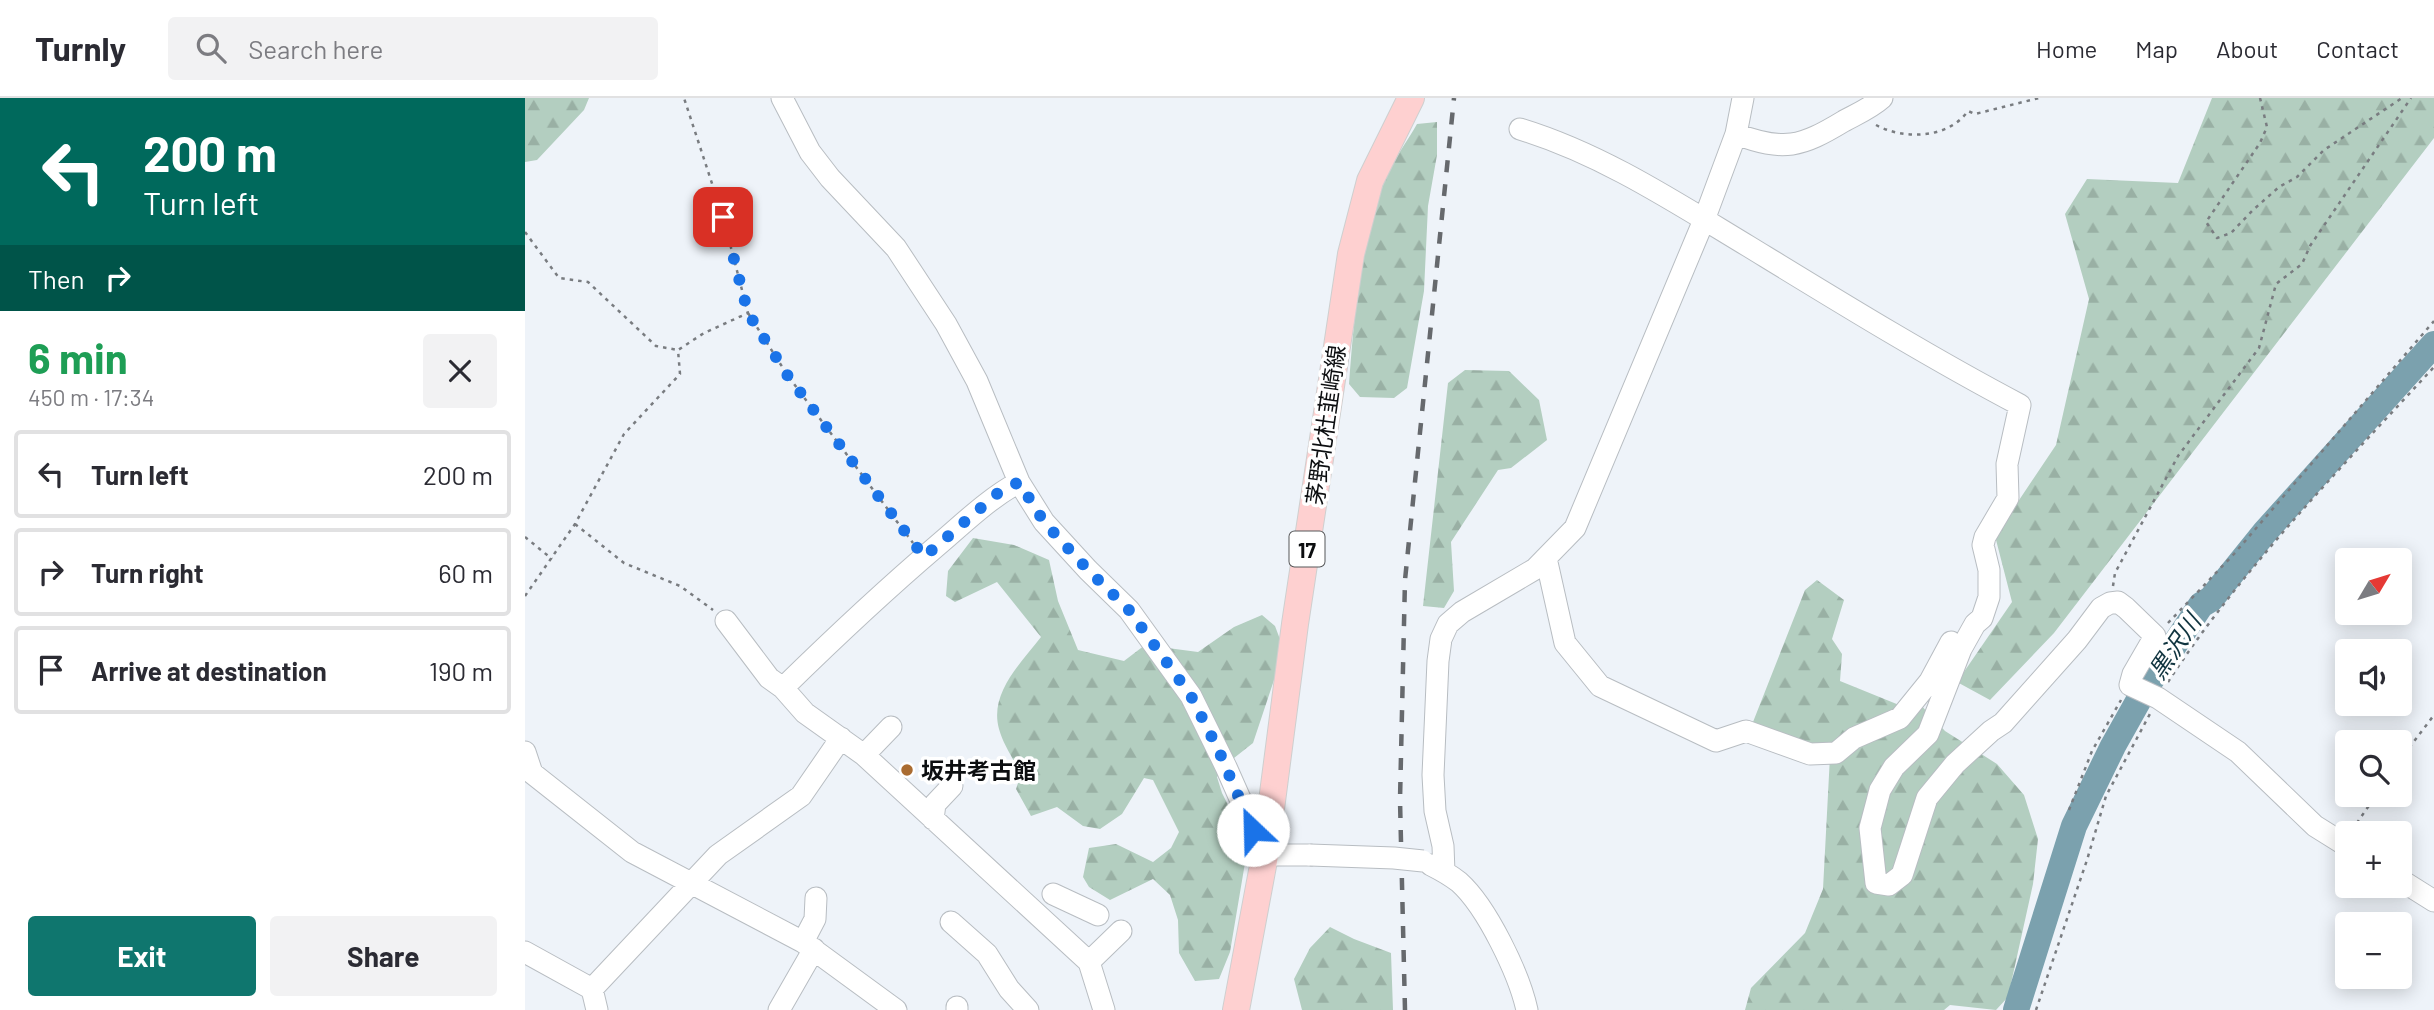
<!DOCTYPE html>
<html lang="en">
<head>
<meta charset="utf-8">
<style>
	:root { --surface:#fff; --page:#f2f2f3; --text:#2b2b33; --muted:#7c7c81; --line:#e1e1e2; --accent:#0f766e }
	body { margin:0; font-family:Barlow,"Noto Sans JP",sans-serif; background:var(--page); color:var(--text); height:100vh; display:flex; flex-direction:column; font-size:26px; white-space:nowrap }
	* { box-sizing:border-box; margin:0 }
	p { font-size:23px; color:var(--muted) }
	.icon { flex:none; width:38px; height:38px; fill:none; stroke:currentColor; stroke-width:2; stroke-linecap:round; stroke-linejoin:round }
	.map { position:relative; flex:1; overflow:hidden }
	.drawer { display:flex; flex-direction:column; background:var(--surface); width:525px }
	.drawer>* { flex:none }
	.hud { background:#00695c; color:#fff; overflow:hidden }
	.needle { width:46px; rotate:52deg }
	.tools { position:absolute; left:1810px; top:450px; display:grid; gap:14px }
	.tools a { display:grid; place-items:center; width:77px; height:77px; border-radius:7px; background:var(--surface); box-shadow:0 4px 18px #0003; font-size:35px }
	.pin { position:absolute; display:grid; place-items:center; width:60px; height:60px; color:#fff; margin:-30px; border-radius:14px; box-shadow:0 4px 10px #0006 }
	.me { position:absolute; width:77px; margin:-38px; rotate:336deg; stroke-linejoin:round; filter:drop-shadow(0 0 5px #0008) }
	.turn { display:flex; align-items:center; gap:24px; height:147px; padding:0 28px; font-size:32px }
	.turn .icon { width:91px; height:91px; stroke-width:2.5 }
	.turn b { display:block; font-size:49px; line-height:60px }
	.then { display:flex; align-items:center; height:66px; padding:0 28px; background:#0003; gap:14px; font-size:26px }
	.round { display:grid; place-items:center; flex:none; width:74px; height:74px; border-radius:7px; background:var(--page) }
	.summary { display:flex; align-items:center; justify-content:space-between; height:119px; padding:0 28px }
	h1 { font-size:42px; font-weight:700; line-height:52px; color:#1e9e55 }
	.button { display:flex; gap:14px; margin-top:auto; padding:14px 28px }
	.button a { flex:1; height:80px; border-radius:7px; background:var(--accent); color:#fff; font-size:28px; font-weight:700; line-height:80px; text-align:center }
	.button a+a { background:var(--page); color:var(--text) }
	ul { padding:0; list-style:none }
	li { display:flex; align-items:center; gap:21px; height:88px; margin:0 14px 10px; padding:0 14px; border:4px solid var(--line); border-radius:7px }
	li div { flex:1 }
	li b { display:block; font-size:26px }
	li em { font-style:normal }
	header { display:flex; align-items:center; gap:42px; box-sizing:border-box; height:98px; padding:0 35px; background:var(--surface); border-bottom:2px solid var(--line) }
	header strong { font-size:33px }
	nav { display:flex; gap:38px; margin-inline-start:auto; font-size:24px }
	.search { width:490px; height:63px; background:var(--page); display:flex; align-items:center; gap:18px; box-sizing:border-box; padding:0 24px; border-radius:7px; color:var(--muted); font-size:26px }
	main { display:flex; flex:1; min-height:0 }
	.map>svg:first-child { display:block }
	.forest { fill:url(#forest-firs) }
	.lines { fill:none; stroke-linecap:round; stroke-linejoin:round }
	.river { stroke:#7ba1ae; stroke-width:26 }
	.minor-casing { stroke:#b8bdc2; stroke-width:23 }
	.major-casing { stroke:#cecfcf; stroke-width:28 }
	.path { stroke:#797c80; stroke-width:2.5; stroke-dasharray:3.5 5; stroke-linecap:butt }
	.minor { stroke:#fff; stroke-width:21 }
	.major { stroke:#fed0d0; stroke-width:26 }
	.rail { stroke:#66696d; stroke-width:4.5; stroke-dasharray:12 12; stroke-linecap:butt }
	.minor-bridge-casing { stroke:#b8bdc2; stroke-width:23; stroke-linecap:butt }
	.minor-bridge { stroke:#fff; stroke-width:21 }
	.route { stroke:#1a73e8; stroke-width:12; stroke-dasharray:0 21.6 }
	.poi-dot { fill:#aa6c31; stroke:#fff; stroke-width:2.5 }
	.labels { text-anchor:middle; dominant-baseline:central; stroke-width:7; stroke-linejoin:round; paint-order:stroke }
	.shield { fill:#fff; stroke:#555658; stroke-width:2 }
	.shield-label { font-size:21px; font-weight:bold; fill:#0c0e10 }
	.street-label { font-size:23px; fill:#0c0e10; stroke:#fff }
	.poi-label { font-size:23px; font-weight:bold; fill:#0c0e10; stroke:#fff; text-anchor:start }
	.water-label { font-size:24px; font-style:italic; fill:#10343f; stroke:#fff }
</style>
</head>
<body>
<header>
<strong>Turnly</strong>
<div class="search"><svg class="icon" aria-label="search" viewBox="0 0 24 24"><circle cx="10" cy="10" r="6"/><path d="M15 15l6 6"/></svg>Search here</div>
<nav><a>Home</a><a>Map</a><a>About</a><a>Contact</a></nav>
</header>
<main>
<section class="drawer">
<div class="hud">
<div class="turn"><svg class="icon" aria-label="left" viewBox="0 0 24 24"><path d="M17 20v-9H6M10 6l-5 5 5 5"/></svg><div><b>200 m</b>Turn left</div></div>
<div class="then">Then<svg class="icon" aria-label="right" viewBox="0 0 24 24"><path d="M7 20v-9h11M14 6l5 5-5 5"/></svg></div>
</div>
<div class="summary"><div><h1>6 min</h1><p>450 m · 17:34</p></div><a class="round"><svg class="icon" aria-label="close" viewBox="0 0 24 24"><path d="M6 6l12 12M18 6L6 18"/></svg></a></div>
<ul>
<li><svg class="icon" aria-label="left" viewBox="0 0 24 24"><path d="M17 20v-9H6M10 6l-5 5 5 5"/></svg><div><b>Turn left</b></div><em>200 m</em></li>
<li><svg class="icon" aria-label="right" viewBox="0 0 24 24"><path d="M7 20v-9h11M14 6l5 5-5 5"/></svg><div><b>Turn right</b></div><em>60 m</em></li>
<li><svg class="icon" aria-label="arrive" viewBox="0 0 24 24"><path d="M6 21V4h12l-3 4 3 4H6"/></svg><div><b>Arrive at destination</b></div><em>190 m</em></li>
</ul>
<div class="button"><a>Exit</a><a>Share</a></div>
</section>
<div class="map">
<svg width="1909" height="912" viewBox="0 0 1909 912">
	<defs>
		<pattern id="forest-firs" width="22" height="20" patternUnits="userSpaceOnUse" patternTransform="scale(1.75)"><rect width="22" height="20" fill="#b3cec0"/><path d="M5 1l3.5 6h-7zM16 11l3.5 6h-7z" fill="#99b0a4"/></pattern>
	</defs>
	<rect width="100%" height="100%" fill="#eef3f9"/>
	<path class="forest" d="M0 0H64L59 12 12 62 0 64Z
		M1687 0H1909V40L1529 535 1465 602 1432 584 1487 504 1470 438 1531 347 1564 201 1540 116 1562 81 1653 85Z
		M912 24V57L903 108 899 193 882 290 869 300 835 299 824 286C829 218 835 146 860 82 868 62 882 44 892 26Z
		M940 272 984 273 1014 302 1022 342 986 370 973 372 926 444 929 493 919 510 898 508 923 285Z
		M448 440 489 447 524 462 533 503 553 552 599 563 620 547 673 554 709 529 737 517 750 528 756 544 753 570 728 645 709 660 692 679 697 695 723 747 705 854 694 881 670 883 654 855 653 822 645 797 628 781 585 802 564 789 558 779 564 750 591 746 628 764 646 750 654 734 628 682 619 680 597 716 575 731 558 728 532 709 506 718 491 691 496 676C489 662 478 646 474 631 464 595 496 565 516 539L472 484 430 504 421 498 423 473Z
		M1292 482 1319 502 1307 541 1317 556 1315 583 1379 609 1392 603 1420 633 1472 666 1499 697 1513 741 1508 786 1483 899 1471 912 1425 907 1419 912H1220L1226 890 1280 835 1298 791 1305 658 1256 643 1228 624 1280 492Z
		M805 829 829 841 866 855 868 912H777L769 881 785 850Z"/>
	<g class="lines">
		<path class="river" d="M1491 912 1549 728 1588 648 1620 591 1676 507 1686 501 1740 434 1909 246"/>
		<defs>
			<path id="minor" d="M257 0 285 54 305 80 371 150 421 226 452 283 494 384 519 424 563 472 604 512 666 598 701 669 740 757H785
				M995 31C1077 56 1150 104 1223 148 1313 203 1402 258 1495 307L1482 366 1483 400 1460 439 1458 447 1464 472V499L1457 520 1450 526 1436 551 1403 636 1369 669 1355 692 1345 730 1351 785 1364 787 1377 777 1402 700 1430 666 1466 633 1478 625 1552 542 1576 510 1585 505 1593 504 1601 510 1630 538 1608 576 1605 587 1633 600 1713 654 1790 728 1822 748
				M1211 36C1259 54 1276 49 1319 23 1332 16 1346 10 1357 0
				M494 384C463 401 439 425 413 447 359 493 308 541 258 590L280 615 339 657 564 864 579 912
				M1021 460 1040 545 1075 588 1191 643 1221 633 1285 656 1311 655 1329 640 1375 620 1405 583 1426 544
				M201 523 244 580 258 590
				M0 654 7 675 107 754 278 844 371 912
				M339 657 366 629
				M408 721 410 706 427 688
				M906 767C916 772 925 777 934 784 962 809 994 876 1002 912
				M919 774 918 748 910 713 908 677 913 563 916 541 923 526 937 514 1010 471 1050 430 1179 122 1211 36 1218 0
				M1874 781 1909 803
				M528 796 573 817
				M426 824 462 856 484 891 503 912
				M278 844 290 821 291 800
				M0 854 67 891 72 912
				M564 864 596 833
				M67 891 193 757 276 698 316 640
				M432 909V912
				M254 912 289 851"/>
			<path id="major" d="M711 912 740 757 770 526 826 156 845 83 886 0"/>
		</defs>
		<use href="#minor" class="minor-casing"/>
		<use href="#major" class="major-casing"/>
		<path class="path" d="M1735 0 1742 29 1735 45 1681 124 1692 140 1706 135 1728 112 1754 89 1772 79 1799 52 1877 0
			M1351 27C1379 42 1423 41 1443 13L1450 16 1514 0
			M0 134 34 180 63 184 131 248 153 252
			M223 215 263 278 388 445
			M50 426 99 465 155 488 188 512
			M0 439 27 461
			M1588 488 1590 475 1653 358 1734 250 1751 186 1777 166 1785 148 1886 0
			M0 498 50 426 99 336 155 276 153 252 179 235 223 215 198 119 159 0
			M1643 525 1709 456 1909 223
			M1643 584C1718 469 1816 370 1909 269
			M1874 663 1909 617
			M1544 712 1567 653 1596 602
			M1827 732 1852 696
			M1511 912 1562 762 1581 698 1626 614"/>
		<use href="#minor" class="minor"/>
		<use href="#major" class="major"/>
		<path class="rail" d="M880 912 875 702 880 482 929 0"/>
		<defs>
			<path id="minor-bridge" d="M785 757 869 760 898 763"/>
		</defs>
		<use href="#minor-bridge" class="minor-bridge-casing"/>
		<use href="#minor-bridge" class="minor-bridge"/>
	</g>
	<g class="lines">
		<path class="route" d="M198 119 223 215 263 278 399 459 473 395 494 384 519 424 563 472 604 512 666 598 693 651 728 732"/>
	</g>
	<circle class="poi-dot" cx="382" cy="672" r="7"/>
	<g class="labels">
		<rect class="shield" x="764.5" y="433.5" width="35" height="35" rx="5"/>
		<g class="shield-label">
			<text x="782" y="451">17</text>
		</g>
		<g class="street-label">
			<text transform="translate(800 327) rotate(-82)">茅野北杜韮崎線</text>
		</g>
		<g class="poi-label">
			<text x="396" y="672">坂井考古館</text>
		</g>
		<g class="water-label">
			<text transform="translate(1649 548) rotate(-56)">黒沢川</text>
		</g>
	</g>
</svg>
<div class="tools">
<a><svg class="needle" viewBox="-14 -14 28 28"><path d="M0-13l5 13h-10z" fill="#e53935"/><path d="M0 13l5-13h-10z" fill="#7c7c81"/></svg></a>
<a><svg class="icon" aria-label="sound" viewBox="0 0 24 24"><path d="M4 9h4l5-4v14l-5-4H4zM17 9q2 3 0 6"/></svg></a>
<a><svg class="icon" aria-label="search" viewBox="0 0 24 24"><circle cx="10" cy="10" r="6"/><path d="M15 15l6 6"/></svg></a>
<a>+</a>
<a>−</a>
</div>
<div class="pin" style="left:198px;top:119px;background:#d93025"><svg class="icon" aria-label="arrive" viewBox="0 0 24 24"><path d="M6 21V4h12l-3 4 3 4H6"/></svg></div>
<svg class="me" style="left:728px;top:732px" viewBox="-20 -20 40 40"><circle r="19" fill="#fff"/><path d="M0-13L10 11 0 6-10 11z" fill="#1a73e8"/></svg>
</div>
</main>
</body>
</html>
